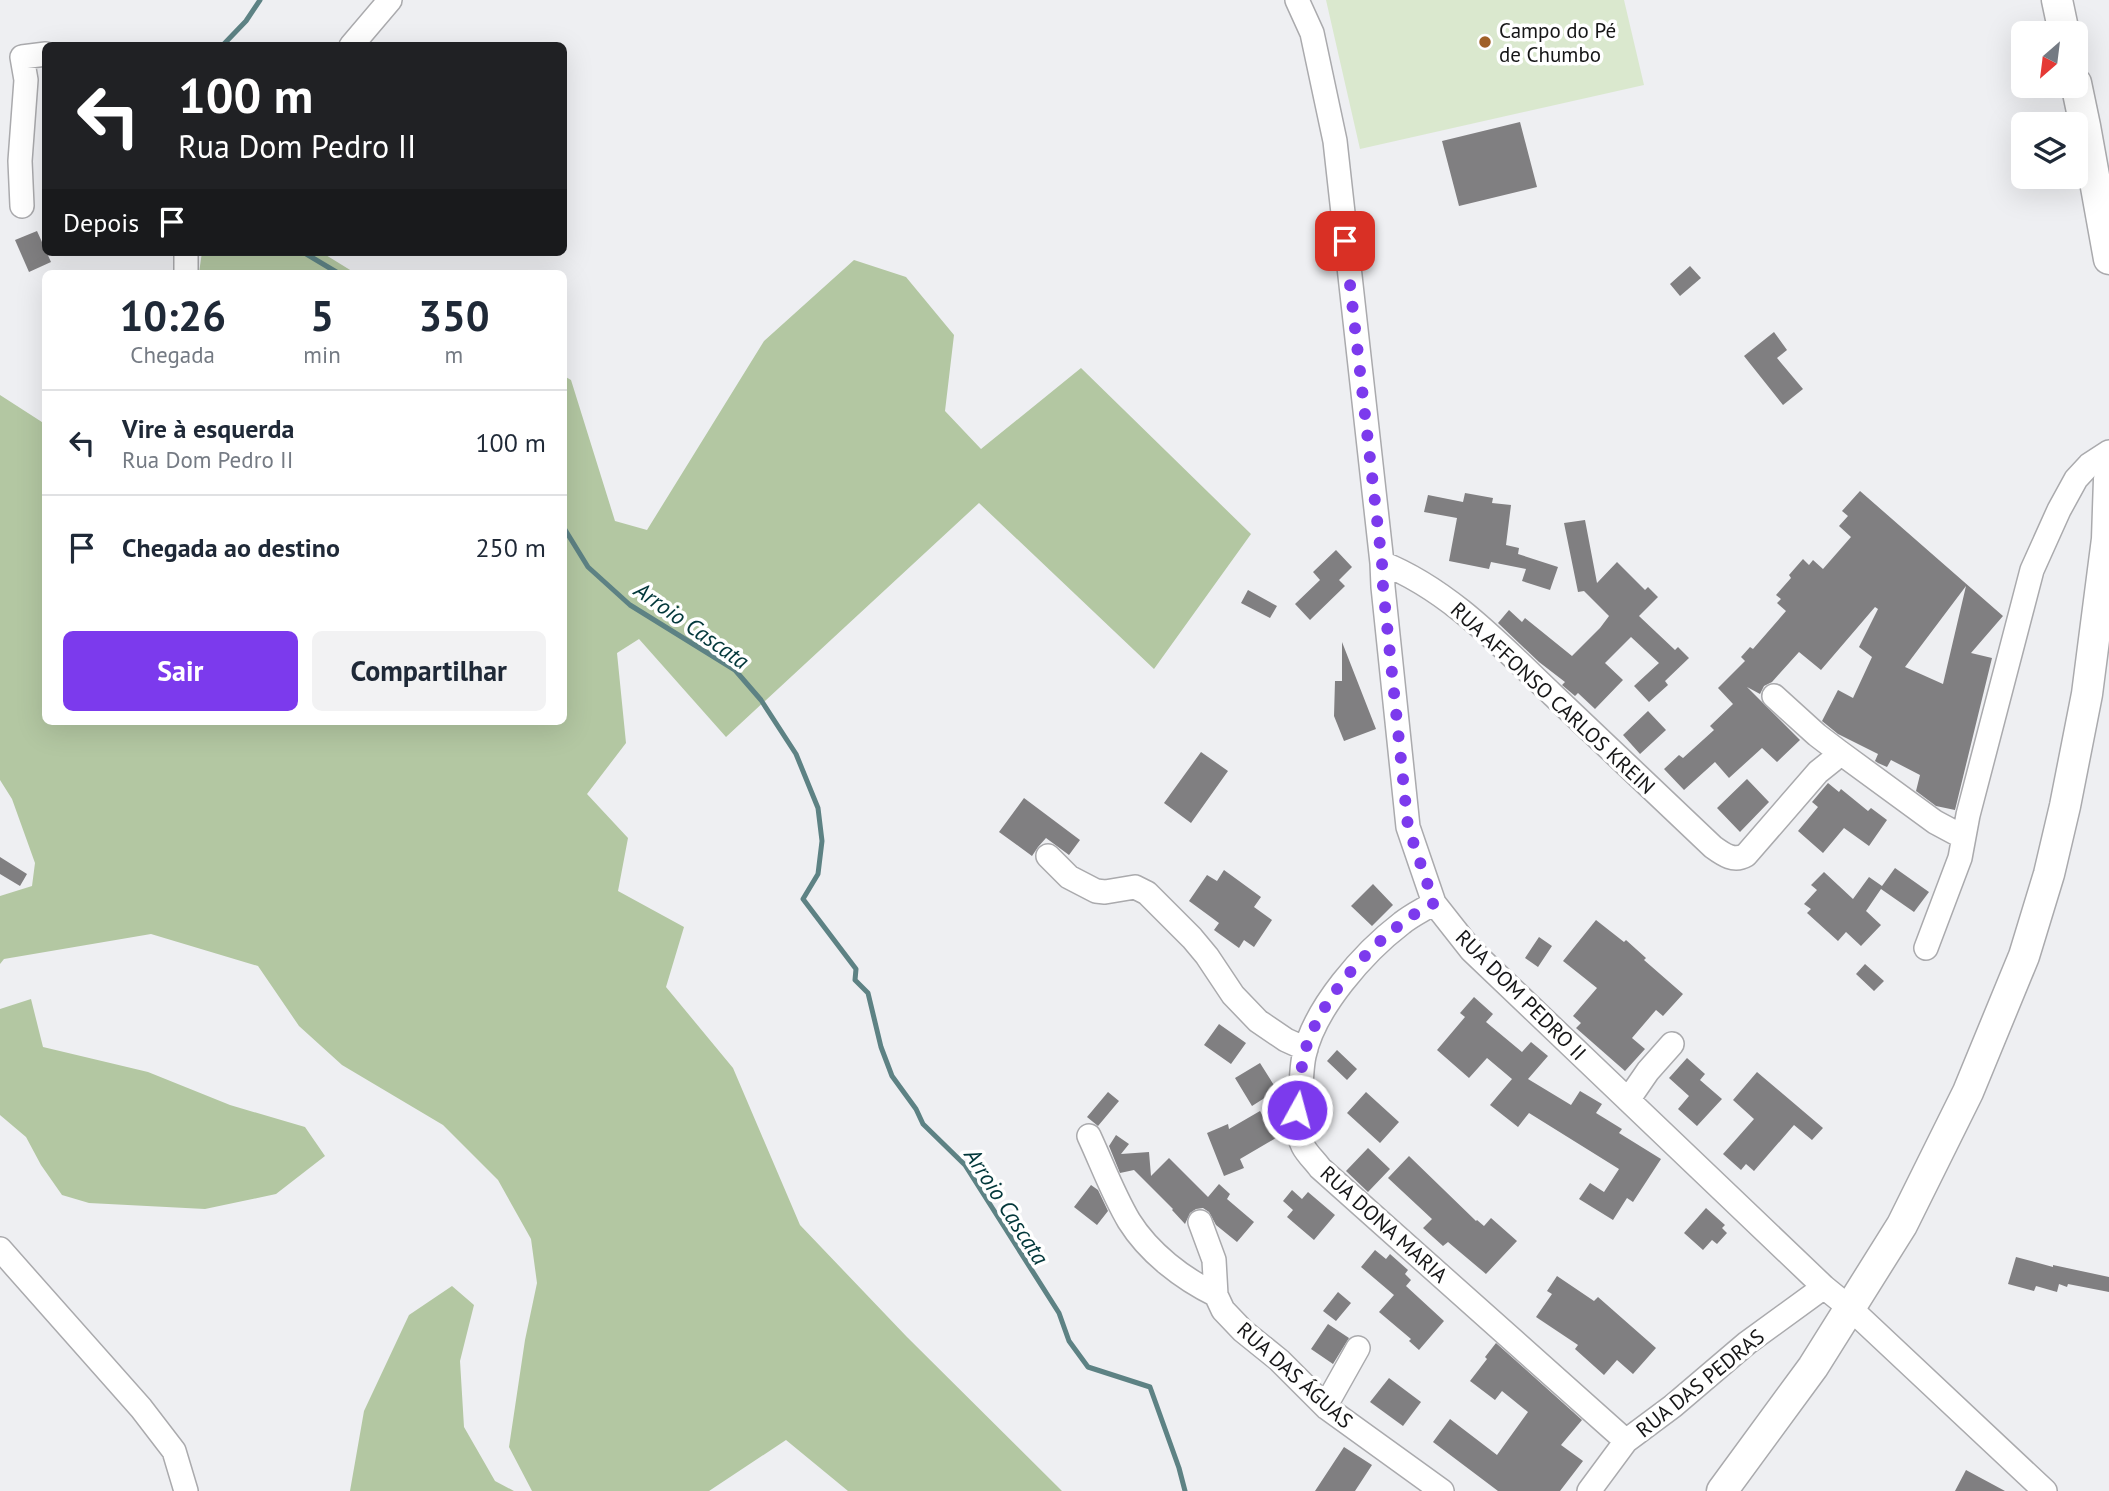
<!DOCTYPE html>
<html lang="pt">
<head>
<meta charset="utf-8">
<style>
	:root { --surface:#fff; --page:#f2f2f3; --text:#1f2937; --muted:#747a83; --line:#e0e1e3; --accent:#7c3aed }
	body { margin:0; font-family:"PT Sans",sans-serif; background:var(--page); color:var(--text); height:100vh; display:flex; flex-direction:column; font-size:26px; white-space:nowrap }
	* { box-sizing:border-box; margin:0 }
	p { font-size:23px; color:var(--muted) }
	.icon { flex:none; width:38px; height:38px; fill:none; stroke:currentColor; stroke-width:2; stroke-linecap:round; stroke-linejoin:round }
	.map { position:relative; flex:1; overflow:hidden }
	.sheet { position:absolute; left:42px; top:270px; width:525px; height:455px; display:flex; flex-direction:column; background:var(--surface); border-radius:10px; box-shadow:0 7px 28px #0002 }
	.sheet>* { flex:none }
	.hud { position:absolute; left:42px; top:42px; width:525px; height:214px; border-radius:10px; box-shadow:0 7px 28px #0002; background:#202124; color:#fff; overflow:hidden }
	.needle { width:46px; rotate:208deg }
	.fabs { position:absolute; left:2011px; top:21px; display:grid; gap:14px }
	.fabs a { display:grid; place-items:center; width:77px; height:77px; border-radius:10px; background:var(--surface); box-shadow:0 7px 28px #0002; font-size:35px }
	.pin { position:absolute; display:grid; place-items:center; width:60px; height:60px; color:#fff; margin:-30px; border-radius:14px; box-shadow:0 4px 10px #0006 }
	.me { position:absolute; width:77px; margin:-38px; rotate:7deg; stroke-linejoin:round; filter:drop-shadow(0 0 5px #0008) }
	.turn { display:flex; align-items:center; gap:24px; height:147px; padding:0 21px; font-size:32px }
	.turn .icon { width:91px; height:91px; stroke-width:2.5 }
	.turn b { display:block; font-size:49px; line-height:60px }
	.then { display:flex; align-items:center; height:66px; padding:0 21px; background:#0003; gap:14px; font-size:26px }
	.eta { display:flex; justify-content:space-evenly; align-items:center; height:119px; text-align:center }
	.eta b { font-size:42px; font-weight:700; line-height:49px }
	.cta { display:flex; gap:14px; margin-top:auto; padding:14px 21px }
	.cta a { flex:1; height:80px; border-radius:10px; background:var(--accent); color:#fff; font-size:28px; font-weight:700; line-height:80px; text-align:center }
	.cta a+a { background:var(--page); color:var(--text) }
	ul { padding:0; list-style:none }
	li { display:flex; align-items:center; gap:21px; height:105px; padding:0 21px; border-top:2px solid var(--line) }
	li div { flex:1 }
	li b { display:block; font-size:26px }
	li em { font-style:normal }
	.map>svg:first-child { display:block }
	.green { fill:#dae8ce }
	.forest { fill:#b3c7a2 }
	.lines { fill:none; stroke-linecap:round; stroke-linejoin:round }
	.stream { stroke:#5d8284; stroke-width:5 }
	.building { fill:#807f81; fill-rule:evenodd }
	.minor-casing { stroke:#aaaaad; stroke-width:26 }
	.major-casing { stroke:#aaaaad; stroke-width:33 }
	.minor { stroke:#fff; stroke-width:23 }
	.major { stroke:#fff; stroke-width:30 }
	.route { stroke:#7c3aed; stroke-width:12; stroke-dasharray:0 21.6 }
	.poi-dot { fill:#9f6027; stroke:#fff; stroke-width:2.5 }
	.labels { text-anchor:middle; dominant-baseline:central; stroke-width:7; stroke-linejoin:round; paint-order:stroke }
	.poi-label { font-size:21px; fill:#161617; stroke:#fff; text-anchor:start }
	.street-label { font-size:21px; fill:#161617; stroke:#fff }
	.water-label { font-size:23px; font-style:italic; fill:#02373a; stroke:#fff }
</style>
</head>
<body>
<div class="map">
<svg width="2109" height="1491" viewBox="0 0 2109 1491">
	<rect width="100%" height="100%" fill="#eeeff2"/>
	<path class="green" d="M1326 0H1624L1644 85 1360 149Z"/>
	<path class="forest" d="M202 252H321L355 273H199Z
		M854 260 906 277 954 335 945 411 981 449 1081 368 1251 534 1154 669 979 503 726 737 639 639 617 653 626 743 587 794 628 838 618 891 684 927 666 987 733 1068 800 1225 907 1337 1062 1491H848L786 1440 709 1491H532L509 1447 525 1340 537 1283 531 1239 498 1180 443 1125 342 1065 299 1026 258 966 151 934 4 959 0 964V896L32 886 35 863 12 799 0 780V395L45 424 46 721H564V376L571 380 615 521 647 530 764 341Z
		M31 999 43 1047 148 1072 230 1105 305 1127 325 1156 276 1194 205 1209 89 1203 62 1195 41 1165 26 1137 0 1115V1009Z
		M452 1286 474 1305 460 1361 464 1427 495 1481 514 1491H350L364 1411 409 1315Z"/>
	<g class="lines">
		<path class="stream" d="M222 46 246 21 260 0
			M303 252 338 273
			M564 528 588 567 630 605 735 670 761 700 796 754 818 808 822 841 818 874 803 899 856 969 855 980 868 993 881 1047 892 1076 916 1109 923 1124 965 1165 1059 1313 1069 1341 1088 1367 1150 1387 1179 1468 1185 1491"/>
	</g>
	<path class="building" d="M1520 122 1537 187 1459 206 1442 141Z
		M37 231 51 262 29 272 15 240Z
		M1690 266 1701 278 1680 296 1670 284Z
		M1774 332 1787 350 1777 358 1803 389 1783 405 1744 356Z
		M1860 491 2003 616 1971 653 1992 658 1955 810 1936 806 1916 791 1920 775 1891 760 1887 767 1878 763 1875 761 1878 754 1838 734 1822 721 1838 690 1853 698 1872 657 1859 647 1878 609 1875 607 1821 670 1799 652 1772 682 1764 686 1760 694 1747 687 1800 740 1777 762 1762 748 1729 778 1715 762 1684 790 1664 769 1679 755 1683 758 1714 730 1710 726 1733 704 1718 688 1745 661 1741 657 1750 647 1753 649 1786 611 1777 603 1781 599 1776 595 1791 578 1789 575 1803 559 1809 565 1813 560 1823 569 1851 537 1839 526 1848 516 1842 511ZM1966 586 1943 684 1905 667Z
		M1465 493 1493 498 1492 503 1511 505 1506 545 1519 548 1518 554 1558 567 1550 590 1522 581 1526 569 1491 562 1489 569 1449 561 1457 518 1424 512 1428 495 1463 502Z
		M1585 520 1597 583 1617 562 1645 590 1648 587 1658 597 1639 616 1675 650 1678 647 1689 658 1665 681 1668 685 1649 702 1634 686 1659 663 1631 637 1605 663 1623 680 1595 709 1578 693 1575 696 1562 685 1565 682 1539 662 1498 623 1509 610 1522 622 1525 618 1572 656 1600 628 1609 616 1584 591 1578 592 1564 523Z
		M1336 550 1352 567 1339 580 1345 586 1310 620 1295 604 1320 580 1313 572Z
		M1248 590 1277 606 1270 618 1241 603Z
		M1342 642 1376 729 1344 741 1334 716 1335 681H1342Z
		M1648 711 1666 730 1640 754 1623 735Z
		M1201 752 1228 771 1191 823 1164 803Z
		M1747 779 1769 802 1740 832 1717 808Z
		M1828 783 1839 792 1841 789 1868 811 1871 808 1887 820 1869 846 1844 828 1823 853 1798 831 1818 807 1812 802Z
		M1024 798 1080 840 1069 855 1046 838 1038 847 1032 856 999 832Z
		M0 857 27 874 20 886 0 874Z
		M1895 868 1929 892 1914 912 1881 889 1866 911 1881 925 1861 946 1846 932 1838 941 1807 913 1811 909 1804 904 1817 890 1811 885 1824 872 1853 899 1869 877 1882 886Z
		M1224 870 1261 897 1254 907 1272 920 1254 947 1244 940 1239 948 1214 930 1219 923 1189 901 1207 875 1217 881Z
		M1373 884 1393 905 1372 926 1351 906Z
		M1596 920 1624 942 1626 940 1646 958 1644 960 1683 994 1663 1016 1656 1010 1632 1038 1645 1049 1625 1071 1576 1028 1581 1023 1573 1016 1597 988 1563 961Z
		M1539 937 1552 946 1538 967 1525 958Z
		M1865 964 1884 981 1874 991 1856 974Z
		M1474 997 1493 1014 1486 1022 1522 1052 1531 1042 1548 1056 1528 1079 1571 1105 1580 1091 1602 1104 1596 1113 1622 1129 1619 1133 1661 1159 1633 1202 1627 1198 1613 1220 1579 1199 1590 1183 1604 1192 1619 1169 1529 1113 1518 1127 1490 1105 1512 1079 1487 1058 1469 1078 1437 1050 1465 1017 1460 1013Z
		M1219 1024 1246 1043 1231 1064 1204 1045Z
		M1337 1050 1357 1069 1347 1080 1327 1061Z
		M1687 1058 1705 1074 1700 1080 1722 1099 1697 1126 1678 1109 1689 1096 1669 1078Z
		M1260 1063 1277 1090 1252 1106 1235 1078Z
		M1757 1072 1823 1128 1812 1140 1794 1125 1754 1171 1746 1164 1741 1170 1723 1154 1754 1119 1733 1100Z
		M1108 1092 1119 1101 1098 1126 1087 1117Z
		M1366 1092 1399 1122 1380 1143 1347 1113Z
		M1260 1111 1276 1138 1240 1159 1244 1168 1224 1176 1207 1133 1228 1124 1229 1129Z
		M1116 1135 1129 1144 1121 1154 1149 1152 1151 1176 1169 1158 1208 1197 1219 1184 1230 1194 1227 1199 1254 1222 1237 1242 1216 1225 1209 1212 1203 1208 1196 1209 1190 1213 1185 1224 1172 1210 1173 1209 1134 1170 1120 1173 1109 1146Z
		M1368 1148 1390 1169 1368 1192 1346 1171Z
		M1409 1156 1476 1221 1477 1220 1484 1226 1491 1218 1517 1241 1486 1274 1448 1242 1443 1246 1423 1228 1432 1219 1388 1178Z
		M1091 1185 1098 1190 1108 1211 1097 1225 1074 1207Z
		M1292 1190 1302 1199 1308 1192 1335 1215 1314 1240 1287 1217 1293 1210 1283 1201Z
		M1706 1208 1725 1225 1722 1228 1727 1233 1717 1244 1712 1240 1703 1250 1684 1233Z
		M1375 1250 1386 1259 1390 1254 1408 1270 1405 1274 1411 1280 1406 1286 1444 1321 1419 1350 1409 1341 1411 1339 1379 1312 1394 1295 1361 1267Z
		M2016 1257 2053 1267V1265L2109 1277V1292L2068 1284 2067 1287 2059 1284 2057 1292 2036 1286 2034 1291 2008 1284Z
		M1557 1276 1594 1301 1598 1297 1656 1348 1633 1374 1617 1360 1604 1375 1575 1349 1578 1345 1536 1317 1552 1294 1547 1291Z
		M1338 1292 1351 1303 1336 1321 1323 1311Z
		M1328 1324 1349 1338 1333 1364 1311 1349Z
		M1496 1343 1582 1420 1561 1445 1583 1461 1560 1491H1498L1433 1442 1450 1419 1497 1455 1528 1412 1502 1391 1495 1400 1470 1381 1487 1359 1485 1357Z
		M1389 1378 1421 1402 1403 1426 1370 1402Z
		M1344 1447 1372 1465 1355 1491H1315Z
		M1966 1470 2005 1491H1955Z"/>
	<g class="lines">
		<defs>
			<path id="minor" d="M1297 0 1312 33 1335 141 1382 563 1383 587 1408 827 1434 903 1471 950 1824 1287 1851 1309 2045 1491
				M351 46 390 0
				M22 206 20 161 26 80 22 57 46 54
				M186 252V273
				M1382 563C1450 590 1502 647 1554 696 1607 746 1660 797 1713 847 1724 855 1734 862 1746 855L1818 772 1833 760 1838 751
				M1774 696 1817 735 1838 751 1935 822 1963 837
				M1048 856 1069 877 1096 891 1105 892 1135 887 1147 893 1192 938 1207 956 1233 995 1258 1021 1286 1040 1306 1049
				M1434 903C1423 910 1412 915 1402 923 1364 952 1314 1008 1304 1056 1302 1065 1302 1074 1301 1083 1298 1104 1293 1126 1303 1146 1307 1154 1315 1161 1320 1168L1626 1441
				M1926 948 1960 858 1968 815 2032 570 2059 510 2076 479 2089 465 2109 452
				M1628 1100 1648 1071 1672 1044
				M1089 1136C1102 1164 1113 1194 1129 1221 1149 1253 1183 1279 1216 1295
				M1200 1222 1214 1260 1216 1295 1223 1310 1243 1331 1279 1360 1327 1408 1442 1491
				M0 1249 141 1408 174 1451 186 1491
				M1326 1405 1358 1348
				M1589 1491 1626 1441 1673 1406 1747 1343 1824 1287"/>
			<path id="major" d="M2057 0 2064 33
				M2076 83 2085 126 2109 259
				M1722 1491 1813 1367 1902 1225 1968 1092 2024 956 2049 874 2065 806 2087 694 2107 539 2109 479"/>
		</defs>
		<use href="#minor" class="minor-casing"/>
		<use href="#major" class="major-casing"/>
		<use href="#minor" class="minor"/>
		<use href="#major" class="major"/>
	</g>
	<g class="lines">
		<path class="route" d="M1297 1110C1300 1091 1300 1070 1305 1051 1319 1003 1362 953 1402 923 1411 915 1423 910 1434 903L1408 827 1383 587 1382 563 1345 241"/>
	</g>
	<circle class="poi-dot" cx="1485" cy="42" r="7"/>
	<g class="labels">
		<g class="poi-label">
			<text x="1499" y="30">Campo do Pé<tspan x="1499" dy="24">de Chumbo</tspan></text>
		</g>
		<g class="street-label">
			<text transform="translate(1553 698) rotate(43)">RUA AFFONSO CARLOS KREIN</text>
			<text transform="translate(1521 995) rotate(45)">RUA DOM PEDRO II</text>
			<text transform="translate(1384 1224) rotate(42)">RUA DONA MARIA</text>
			<text transform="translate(1295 1375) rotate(42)">RUA DAS ÁGUAS</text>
			<text transform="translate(1700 1383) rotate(-39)">RUA DAS PEDRAS</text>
		</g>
		<g class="water-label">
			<text transform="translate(692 625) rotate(35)">Arroio Cascata</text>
			<text transform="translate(1007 1206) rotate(57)">Arroio Cascata</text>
		</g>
	</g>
</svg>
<div class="fabs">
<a><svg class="needle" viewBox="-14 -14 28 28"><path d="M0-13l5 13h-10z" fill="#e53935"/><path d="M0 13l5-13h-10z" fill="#747a83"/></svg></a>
<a><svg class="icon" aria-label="layers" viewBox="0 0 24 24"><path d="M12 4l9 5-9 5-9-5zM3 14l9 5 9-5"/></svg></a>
</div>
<div class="pin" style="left:1345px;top:241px;background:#d93025"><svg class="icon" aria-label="arrive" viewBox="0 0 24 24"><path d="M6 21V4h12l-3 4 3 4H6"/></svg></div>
<svg class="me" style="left:1297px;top:1110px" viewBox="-20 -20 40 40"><circle r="17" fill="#7c3aed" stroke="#fff" stroke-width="3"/><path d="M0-11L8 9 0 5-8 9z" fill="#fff"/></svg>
<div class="hud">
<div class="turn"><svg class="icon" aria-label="left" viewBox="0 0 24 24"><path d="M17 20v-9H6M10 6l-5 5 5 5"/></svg><div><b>100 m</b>Rua Dom Pedro II</div></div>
<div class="then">Depois<svg class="icon" aria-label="arrive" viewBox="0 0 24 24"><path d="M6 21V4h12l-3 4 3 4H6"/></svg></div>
</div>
<section class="sheet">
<div class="eta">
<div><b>10:26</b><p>Chegada</p></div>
<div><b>5</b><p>min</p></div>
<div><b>350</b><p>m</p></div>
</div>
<ul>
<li><svg class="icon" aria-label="left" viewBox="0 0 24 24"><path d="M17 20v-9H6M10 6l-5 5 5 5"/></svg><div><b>Vire à esquerda</b><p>Rua Dom Pedro II</p></div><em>100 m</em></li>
<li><svg class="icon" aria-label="arrive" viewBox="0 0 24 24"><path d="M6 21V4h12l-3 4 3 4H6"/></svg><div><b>Chegada ao destino</b></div><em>250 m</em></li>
</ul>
<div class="cta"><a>Sair</a><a>Compartilhar</a></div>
</section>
</div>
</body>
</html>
